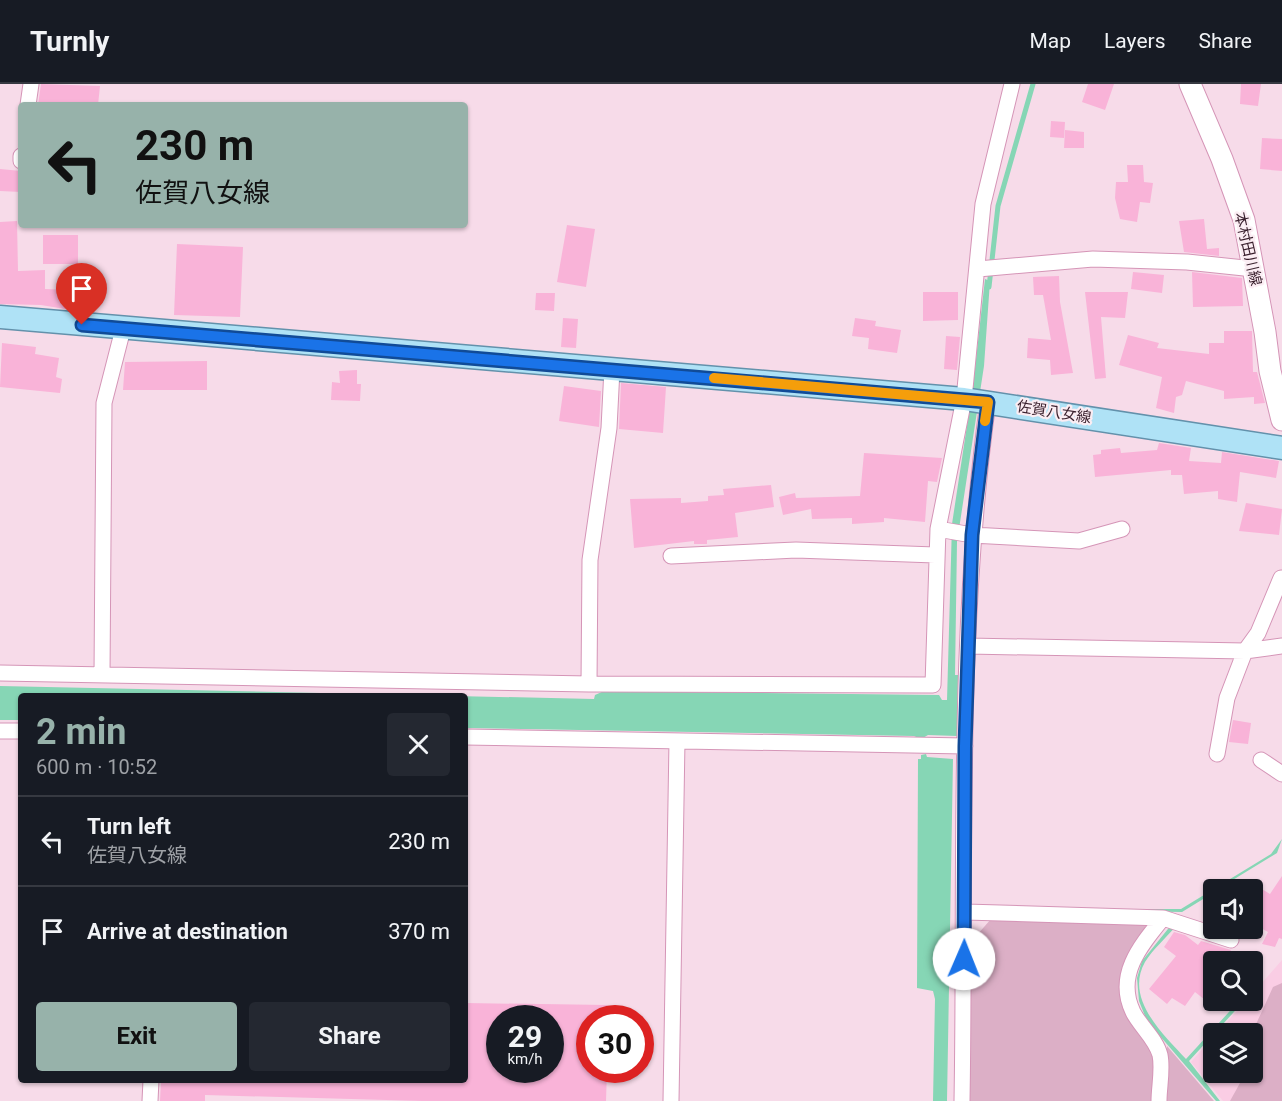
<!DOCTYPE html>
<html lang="en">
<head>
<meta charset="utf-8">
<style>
	:root { --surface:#171b24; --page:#242831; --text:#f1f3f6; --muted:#9ea1a6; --line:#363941; --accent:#97b2aa }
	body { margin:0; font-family:Roboto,"Noto Sans JP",sans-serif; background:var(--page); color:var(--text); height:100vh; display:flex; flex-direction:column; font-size:22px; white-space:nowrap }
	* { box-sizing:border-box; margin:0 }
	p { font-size:20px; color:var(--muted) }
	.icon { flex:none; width:33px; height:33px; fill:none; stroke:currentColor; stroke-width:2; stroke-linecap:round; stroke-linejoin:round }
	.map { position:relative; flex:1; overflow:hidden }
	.panel { position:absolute; left:18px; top:609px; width:450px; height:390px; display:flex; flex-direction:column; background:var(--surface); border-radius:6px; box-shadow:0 2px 4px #0004 }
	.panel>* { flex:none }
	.top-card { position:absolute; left:18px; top:18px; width:450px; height:126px; border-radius:6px; box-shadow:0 2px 4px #0004; background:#97b2aa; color:#111; overflow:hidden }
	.buttons { position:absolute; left:1203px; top:795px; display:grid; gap:12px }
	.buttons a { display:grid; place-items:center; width:60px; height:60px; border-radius:6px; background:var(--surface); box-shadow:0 2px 4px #0004; font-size:30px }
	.speed { position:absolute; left:486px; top:921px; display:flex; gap:12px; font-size:30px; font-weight:700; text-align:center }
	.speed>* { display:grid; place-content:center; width:78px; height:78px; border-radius:50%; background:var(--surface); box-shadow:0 2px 4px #0004; line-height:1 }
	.speed small { font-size:15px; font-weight:400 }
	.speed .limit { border:9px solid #d22; background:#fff; color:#111 }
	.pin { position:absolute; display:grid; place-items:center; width:51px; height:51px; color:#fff; margin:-62px -26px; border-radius:50% 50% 50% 0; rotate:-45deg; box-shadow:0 0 6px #0007 }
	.pin .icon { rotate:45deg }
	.me { position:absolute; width:66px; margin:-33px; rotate:1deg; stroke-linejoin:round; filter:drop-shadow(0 0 4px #0008) }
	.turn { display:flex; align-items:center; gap:21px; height:126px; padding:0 18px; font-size:27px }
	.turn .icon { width:78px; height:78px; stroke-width:2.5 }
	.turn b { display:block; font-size:42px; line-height:51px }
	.round { display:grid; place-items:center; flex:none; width:63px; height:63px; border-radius:6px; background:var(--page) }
	.overview { display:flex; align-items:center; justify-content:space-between; height:102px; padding:0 18px }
	h1 { font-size:36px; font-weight:700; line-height:45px; color:var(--accent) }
	.cta { display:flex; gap:12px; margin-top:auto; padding:12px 18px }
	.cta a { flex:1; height:69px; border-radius:6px; background:var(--accent); color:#111; font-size:24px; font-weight:700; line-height:69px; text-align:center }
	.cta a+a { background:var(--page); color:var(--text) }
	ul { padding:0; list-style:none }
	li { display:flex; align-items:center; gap:18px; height:90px; padding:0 18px; border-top:2px solid var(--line) }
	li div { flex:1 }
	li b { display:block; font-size:22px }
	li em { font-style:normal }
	header { display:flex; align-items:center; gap:36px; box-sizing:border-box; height:84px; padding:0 30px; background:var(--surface); border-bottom:2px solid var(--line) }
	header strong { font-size:28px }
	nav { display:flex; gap:33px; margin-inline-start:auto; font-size:21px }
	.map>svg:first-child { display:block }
	.built { fill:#facde4 }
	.green { fill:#dcafc6 }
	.water { fill:#86d6b5 }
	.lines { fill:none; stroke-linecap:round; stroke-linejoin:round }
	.stream { stroke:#86d6b5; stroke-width:5 }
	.building { fill:#f9b3d8; fill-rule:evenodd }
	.street-casing { stroke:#d595b7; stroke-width:17 }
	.secondary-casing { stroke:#d595b7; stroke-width:23 }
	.primary-casing { stroke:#6391ab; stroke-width:25 }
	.street { stroke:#fff; stroke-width:15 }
	.secondary { stroke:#fff; stroke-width:21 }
	.primary { stroke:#afe2f6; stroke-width:22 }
	.route-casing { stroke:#114b97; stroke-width:15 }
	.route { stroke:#1a73e8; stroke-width:10 }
	.slow { stroke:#f59e0b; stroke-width:10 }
	.labels { text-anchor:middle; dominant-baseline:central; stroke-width:4.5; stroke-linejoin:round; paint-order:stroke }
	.street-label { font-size:15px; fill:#381f2c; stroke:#fbedf3 }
</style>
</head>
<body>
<header>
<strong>Turnly</strong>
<nav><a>Map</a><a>Layers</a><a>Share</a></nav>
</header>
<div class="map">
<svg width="1282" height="1017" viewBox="0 0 1282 1017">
	<rect width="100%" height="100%" fill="#f7dbe9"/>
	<path class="built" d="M1282 876V1017H1223L1191 978 1213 953 1214 988H1252V950L1217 949 1246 917 1252 916 1253 909Z"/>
	<path class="green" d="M991 835 1143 837 1146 845 1122 900 1155 969 1154 1017H967L970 859Z
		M1282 899V1017H1230L1240 999 1237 989 1252 988V949L1273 903Z
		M1167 962 1214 1017H1166Z"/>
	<path class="water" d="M985 195 990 197 984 282 957 458 955 591H958L957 652 928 651 921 655 914 652 465 644V612H21V636H0V602L594 615 595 611 604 607 939 611 942 616H947L952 440 973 302Z
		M926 670 927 673 953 675 947 1017H933L935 915 933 907 917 904 918 675H921V671Z
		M1282 755 1277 769 1218 805 1214 806 1213 809 1182 828 980 825H1181L1271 770Z
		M1172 840 1176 842C1166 854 1153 865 1145 878 1124 915 1164 951 1186 975L1239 917H1244L1189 977 1220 1017H1216L1147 937 1139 917 1137 894 1142 877Z"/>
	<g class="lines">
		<path class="stream" d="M989 203 998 122 1033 0"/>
	</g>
	<path class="building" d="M41 0 100 2 98 21H38Z
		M1088 0H1114L1105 26 1082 18Z
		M1241 0H1261L1258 22 1240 20Z
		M1051 37 1065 38 1064 54 1050 53Z
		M1065 46 1084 48V64H1064Z
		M1262 54 1282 55V87L1260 85Z
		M1127 81H1143L1144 98 1153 99 1150 119 1140 118 1137 138 1120 135 1115 114 1116 98H1128Z
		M0 85 21 87V108L0 107Z
		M1204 135 1207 165 1219 164V172L1184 168 1179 137Z
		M17 137 18 187 45 186V205L72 206 71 226 41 221 0 220V138Z
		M567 141 595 145 586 203 557 198Z
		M43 151H78V180H43Z
		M177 160 243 163 240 233 174 231Z
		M1133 188 1164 191 1162 209 1131 205Z
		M1192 188 1242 194 1243 222 1193 223Z
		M1059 192 1060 218 1073 289 1051 291 1050 276 1027 274 1028 254 1051 256 1043 211H1034L1033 193Z
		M923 208H958V236L923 237Z
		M1085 208H1128L1125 234 1101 233 1106 294 1095 295Z
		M536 209H555L554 227 535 226Z
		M563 234 578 235 576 264 561 263Z
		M855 234 876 237 875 242 901 246 897 269 868 265 869 254 852 252Z
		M1224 247H1252L1253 288H1257L1265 319 1254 320V313L1224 315V307L1186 297 1182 311 1176 313 1174 329 1156 324 1162 293 1119 281 1128 251 1159 259 1157 264 1209 270V259H1224Z
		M946 252 960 253 957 286 944 285Z
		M2 259 36 263 35 270 59 274 56 293 62 295 60 309 0 303Z
		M207 277V306H123L125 278Z
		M357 286V300H361L360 317 331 316 332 298 340 299 339 287Z
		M621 299 666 303 663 349 619 345Z
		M564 302 601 307 599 343 559 337Z
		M1159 359 1191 364 1189 377 1221 379 1222 368 1279 377 1276 394 1240 388 1237 418 1218 415V407L1184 410 1182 391H1171V386L1095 393 1093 371 1101 370V366L1120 364 1121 369 1157 366Z
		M864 369 942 374 937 398 928 397 925 438 884 434V438L852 440V434L812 435 811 425 783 431 779 413 795 409 796 414 860 412Z
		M771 401 774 423 735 429 738 453 707 456V460H694V457L634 464 630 415 681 414V419L708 417V412L724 411 723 405Z
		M1246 419 1282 425 1279 451 1239 447Z
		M1233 636 1251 639 1248 660 1229 658Z
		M1282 792V855L1279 854 1275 863 1262 860 1268 848 1252 839V799L1270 810Z
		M1174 848 1185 851 1198 861 1201 857 1231 866 1228 870 1237 878H1214V923L1195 908 1185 922 1172 914 1167 920 1149 905 1176 872 1164 863Z
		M465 919 607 921V934H590V986H607L606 1017H422L205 1011V1017H160L161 996H465ZM499 934H550V986H499Z"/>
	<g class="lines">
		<defs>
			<path id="street" d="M28 21 31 0
				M21 72V77
				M978 185 1093 175 1187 178 1254 185
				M938 445 972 451 1079 457 1122 445
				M671 472 796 466 935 471
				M968 562 1245 567 1282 562
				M0 589 589 600 933 601 938 445 964 315 983 120 1012 0
				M102 591 104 319 123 245
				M589 600 590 476 609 344 612 285
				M0 647H21
				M465 653 965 662
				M1217 670 1227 614 1245 567 1258 549 1281 494
				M1261 676 1282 690
				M965 828 1163 834 1231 856
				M150 1017 151 996
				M671 1017 677 657
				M962 1017C966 784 956 549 988 318
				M1159 1017C1159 1003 1163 985 1160 971 1156 955 1140 942 1133 928 1115 891 1141 861 1163 834"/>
			<path id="secondary" d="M1190 0 1222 75 1244 136 1265 248 1270 287 1282 336"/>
			<path id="primary" d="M0 233 964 315 1282 364"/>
		</defs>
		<use href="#street" class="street-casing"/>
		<use href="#secondary" class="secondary-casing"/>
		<use href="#primary" class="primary-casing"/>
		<use href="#street" class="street"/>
		<use href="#secondary" class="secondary"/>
		<use href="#primary" class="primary"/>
	</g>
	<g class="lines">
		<defs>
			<path id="route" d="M82 241 988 318 972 451 965 662 964 875"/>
		</defs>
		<use href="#route" class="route-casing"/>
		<use href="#route" class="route"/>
		<path class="slow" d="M714 294 988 318 985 337"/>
	</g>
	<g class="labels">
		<g class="street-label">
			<text transform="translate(1248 165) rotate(77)">本村田川線</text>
			<text transform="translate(1054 328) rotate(9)">佐賀八女線</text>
		</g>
	</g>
</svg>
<div class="buttons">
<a><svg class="icon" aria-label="sound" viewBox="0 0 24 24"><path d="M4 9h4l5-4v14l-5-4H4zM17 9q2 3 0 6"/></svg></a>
<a><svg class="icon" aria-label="search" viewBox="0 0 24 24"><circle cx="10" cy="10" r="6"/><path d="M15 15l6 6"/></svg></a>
<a><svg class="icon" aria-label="layers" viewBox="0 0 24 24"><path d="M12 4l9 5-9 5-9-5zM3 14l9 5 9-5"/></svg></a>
</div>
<div class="speed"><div>29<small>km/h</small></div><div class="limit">30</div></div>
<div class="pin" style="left:82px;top:241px;background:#d93025"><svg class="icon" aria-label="arrive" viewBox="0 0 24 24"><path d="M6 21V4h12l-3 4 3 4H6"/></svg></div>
<svg class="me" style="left:964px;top:875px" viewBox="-20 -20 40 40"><circle r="19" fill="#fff"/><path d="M0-13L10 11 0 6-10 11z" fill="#1a73e8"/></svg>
<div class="top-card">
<div class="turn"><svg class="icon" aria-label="left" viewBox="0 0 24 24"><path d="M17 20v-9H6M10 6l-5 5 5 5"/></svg><div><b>230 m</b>佐賀八女線</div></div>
</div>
<section class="panel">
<div class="overview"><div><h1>2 min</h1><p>600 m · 10:52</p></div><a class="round"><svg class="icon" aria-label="close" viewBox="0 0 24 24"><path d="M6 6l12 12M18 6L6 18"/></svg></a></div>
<ul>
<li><svg class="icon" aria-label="left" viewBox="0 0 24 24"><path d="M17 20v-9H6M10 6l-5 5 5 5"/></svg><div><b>Turn left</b><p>佐賀八女線</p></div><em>230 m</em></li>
<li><svg class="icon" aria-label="arrive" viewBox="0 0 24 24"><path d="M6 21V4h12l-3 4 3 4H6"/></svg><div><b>Arrive at destination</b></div><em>370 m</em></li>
</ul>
<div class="cta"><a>Exit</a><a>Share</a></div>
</section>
</div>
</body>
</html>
